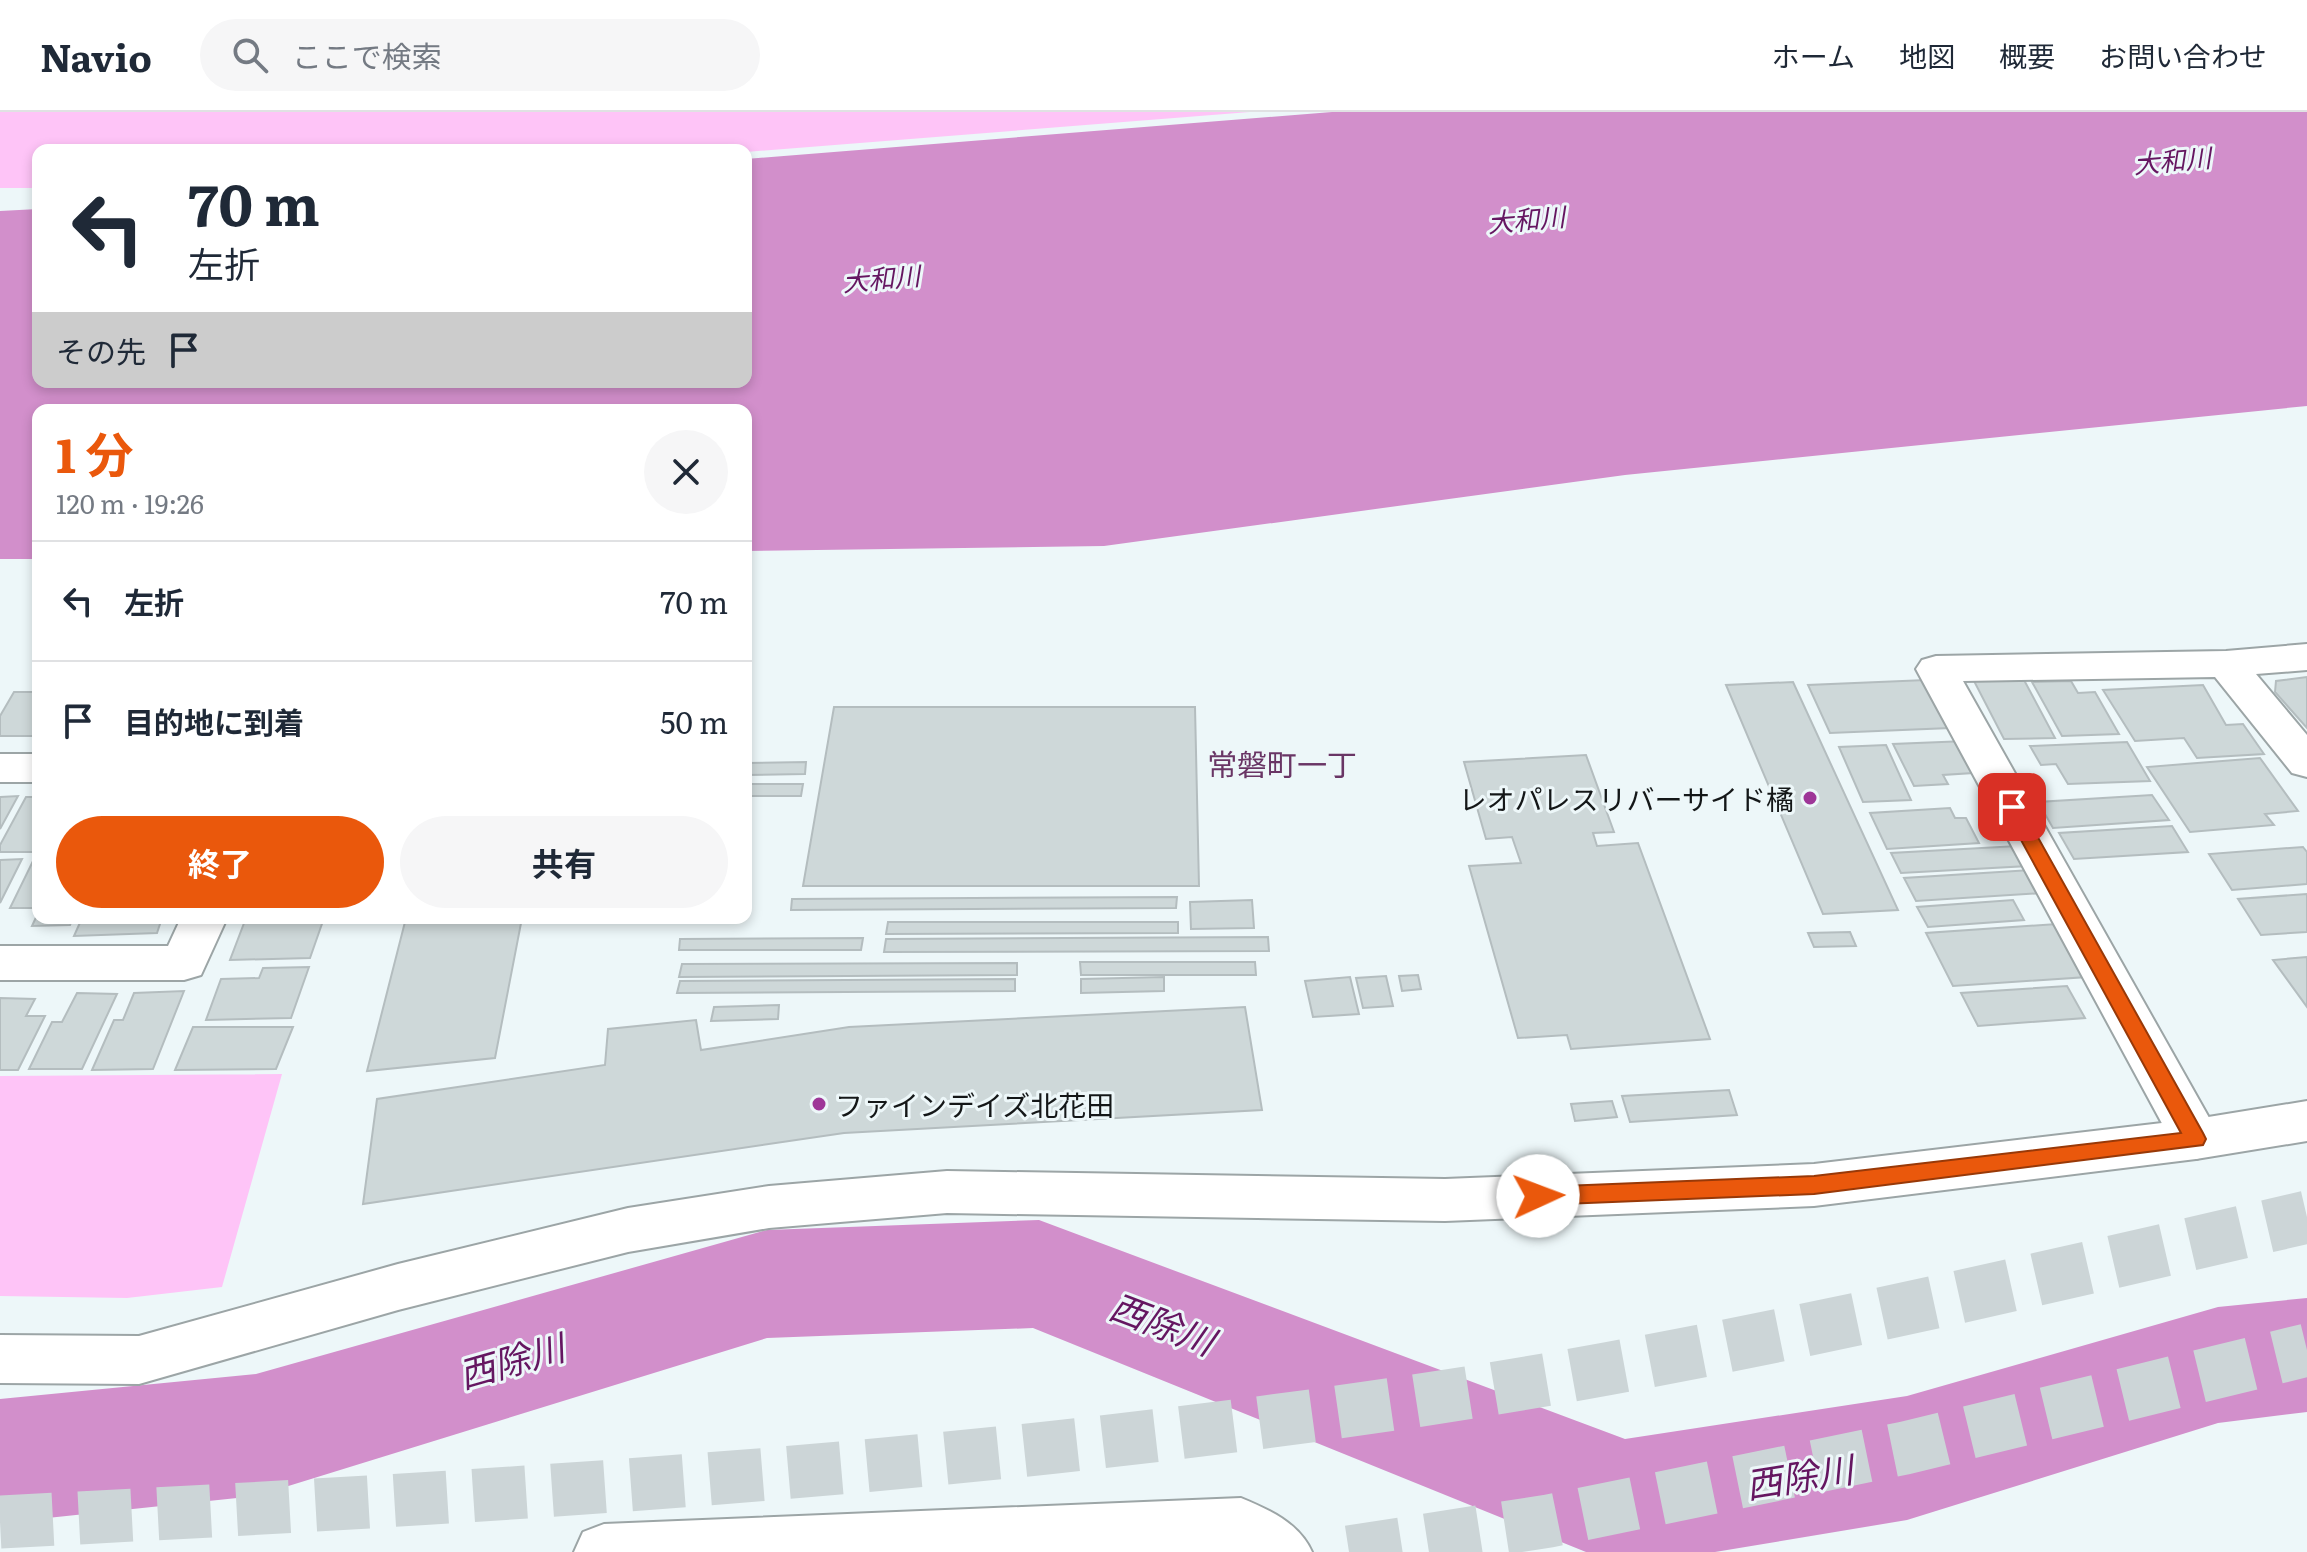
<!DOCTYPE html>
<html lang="ja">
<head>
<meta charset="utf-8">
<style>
	:root { --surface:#fff; --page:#f6f6f7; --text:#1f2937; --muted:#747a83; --line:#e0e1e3; --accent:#ea580c }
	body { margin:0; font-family:Literata,"Noto Sans JP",serif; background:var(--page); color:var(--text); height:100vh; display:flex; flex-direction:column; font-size:30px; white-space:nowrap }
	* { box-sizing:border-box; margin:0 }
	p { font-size:26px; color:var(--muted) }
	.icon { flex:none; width:44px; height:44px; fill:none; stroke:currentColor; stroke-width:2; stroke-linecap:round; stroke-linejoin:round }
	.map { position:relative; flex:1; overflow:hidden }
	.drawer { position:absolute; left:32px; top:292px; width:720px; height:520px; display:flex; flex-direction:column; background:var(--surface); border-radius:16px; box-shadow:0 4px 12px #0003 }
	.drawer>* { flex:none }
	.hud { position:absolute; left:32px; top:32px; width:720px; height:244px; border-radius:16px; box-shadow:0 4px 12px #0003; background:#fff; color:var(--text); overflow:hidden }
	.pin { position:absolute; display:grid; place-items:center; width:68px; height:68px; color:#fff; margin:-34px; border-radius:16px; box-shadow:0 4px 12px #0006 }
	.me { position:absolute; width:88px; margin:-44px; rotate:88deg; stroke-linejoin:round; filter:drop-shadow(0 0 6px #0008) }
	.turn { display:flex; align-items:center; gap:28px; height:168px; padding:0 24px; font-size:36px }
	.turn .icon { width:104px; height:104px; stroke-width:2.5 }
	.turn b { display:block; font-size:56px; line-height:68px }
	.then { display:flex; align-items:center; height:76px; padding:0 24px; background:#0003; gap:16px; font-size:30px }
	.round { display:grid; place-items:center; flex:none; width:84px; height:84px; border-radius:42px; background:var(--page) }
	.summary { display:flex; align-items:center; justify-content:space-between; height:136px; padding:0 24px }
	h1 { font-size:48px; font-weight:700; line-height:60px; color:var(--accent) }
	.cta { display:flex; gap:16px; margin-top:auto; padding:16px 24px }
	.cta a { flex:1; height:92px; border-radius:48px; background:var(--accent); color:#fff; font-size:32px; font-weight:700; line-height:92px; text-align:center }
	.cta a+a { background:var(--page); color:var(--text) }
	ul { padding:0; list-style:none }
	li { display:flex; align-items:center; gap:24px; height:120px; padding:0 24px; border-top:2px solid var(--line) }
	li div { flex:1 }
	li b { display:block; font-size:30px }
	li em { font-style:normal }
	header { display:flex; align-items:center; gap:48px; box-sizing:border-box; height:112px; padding:0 40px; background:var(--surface); border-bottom:2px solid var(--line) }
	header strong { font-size:38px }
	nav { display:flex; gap:44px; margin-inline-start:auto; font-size:28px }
	.search { width:560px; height:72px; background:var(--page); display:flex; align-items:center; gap:20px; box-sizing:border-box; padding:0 28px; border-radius:44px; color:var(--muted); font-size:30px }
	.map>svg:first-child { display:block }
	.green { fill:#fec4f7 }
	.water { fill:#d28fcb }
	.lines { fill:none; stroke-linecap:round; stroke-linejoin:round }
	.river { fill:#d28fcb; fill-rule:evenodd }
	.building { fill:#ced8d9; stroke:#b4bdbf; stroke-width:2 }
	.highway-tunnel { stroke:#ccd5d7; stroke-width:53; stroke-dasharray:53 26; stroke-linecap:butt }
	.street-casing { stroke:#9ca5a6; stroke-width:4 }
	.secondary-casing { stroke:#9ca5a6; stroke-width:4 }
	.street { fill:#fff; fill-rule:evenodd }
	.secondary { fill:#fff; fill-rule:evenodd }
	.route { fill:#ea580c; stroke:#983908; stroke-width:2 }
	.poi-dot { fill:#9e3698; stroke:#edf7f9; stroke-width:3 }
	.labels { text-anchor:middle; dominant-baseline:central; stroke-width:6; stroke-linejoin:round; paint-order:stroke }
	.far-water-label { font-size:26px; font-style:italic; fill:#651661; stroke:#edf7f9 }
	.poi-label { font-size:28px; fill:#141718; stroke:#edf7f9; text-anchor:end }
	.neighbourhood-label { font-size:30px; fill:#693565; stroke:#edf7f9 }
	.near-water-label { font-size:36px; font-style:italic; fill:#651661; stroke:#edf7f9 }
</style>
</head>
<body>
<header>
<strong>Navio</strong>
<div class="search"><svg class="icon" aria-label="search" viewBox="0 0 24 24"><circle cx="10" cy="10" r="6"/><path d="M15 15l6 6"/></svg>ここで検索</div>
<nav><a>ホーム</a><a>地図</a><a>概要</a><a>お問い合わせ</a></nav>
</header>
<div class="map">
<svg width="2307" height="1440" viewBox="0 0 2307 1440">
	<rect width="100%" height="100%" fill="#edf7f9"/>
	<path class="green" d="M0 0H1250L746 40 38 38V76H0Z
		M282 962 222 1175 127 1186 0 1184V964Z"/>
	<path class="water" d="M1332 0H2307V294L1625 363 1104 434 746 439V298H38V447H0V99L38 97V270H746V47Z"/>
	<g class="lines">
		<path class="river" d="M1039 1108 1625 1327 1907 1284 2218 1195 2307 1186V1300L2218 1311 1907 1408 1715 1440H1586L1033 1216 767 1226 256 1384 0 1411V1287L256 1262 767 1118Z"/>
	</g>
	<path class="building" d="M2307 565V616L2275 580 2276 569Z
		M1926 568 1950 616 1830 621 1808 573Z
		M2024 568 2055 626 2004 627 1974 569Z
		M2071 569 2078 581 2095 580 2119 622 2062 624 2032 570Z
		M1793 570 1898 798 1823 802 1726 573Z
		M2203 573 2226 613 2243 612 2264 642 2197 646 2184 626 2135 629 2103 578Z
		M14 580H38V624H0V604Z
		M834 595H1195L1199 774H803Z
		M1966 629 1973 661 1943 663 1948 672 1914 674 1893 632Z
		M2127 630 2150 669 2068 672 2056 652 2041 653 2030 634Z
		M1886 633 1911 688 1863 690 1839 635Z
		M1586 643 1614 720 1593 721 1597 734 1638 731 1710 927 1571 937 1567 923 1518 926 1469 754 1521 751 1512 725 1486 727 1464 650Z
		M2260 646 2298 699 2265 702 2274 713 2190 720 2147 655Z
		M806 650 805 662 746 663V651Z
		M746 672H803L801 684H746Z
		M2152 683 2169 708 2053 716 2038 690Z
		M18 684 0 717V685Z
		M26 685H38V740H0V733Z
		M1950 696 1955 706H1966L1979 731 1887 737 1870 701Z
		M2172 714 2188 740 2074 747 2059 721Z
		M2018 734 2028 754 1901 761 1891 741Z
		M2303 735 2307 740V772L2232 778 2209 742Z
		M22 747 0 791V748Z
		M33 749H38V796H10Z
		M2031 758 2043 781 1916 789 1904 766Z
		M2307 782V820L2261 823 2238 787Z
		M1177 785 1176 796 791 798 792 787Z
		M1252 788 1254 816 1191 817 1190 790Z
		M2013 788 2024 808 1928 815 1917 795Z
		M38 801V806H73L70 813 32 814Z
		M82 806H162L157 821 74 824Z
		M246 806H324L310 846 230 848Z
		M406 806H522L495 946 367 959Z
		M888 810H1178V821L886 822Z
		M2057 812 2087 865 1953 874 1926 821Z
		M1850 820 1856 834 1814 835 1808 821Z
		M1268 825 1269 839 884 840 886 827Z
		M863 826 861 838H679L680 827Z
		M2307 845V895L2273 848Z
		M1080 850H1255L1256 863H1081Z
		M1017 851V863L679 865 682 852Z
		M309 855 291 906 206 908 221 867 259 866 263 856Z
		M1418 863 1421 877 1402 879 1399 864Z
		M1386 864 1393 894 1363 896 1356 866Z
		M1164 865V879L1081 881V867Z
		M1350 865 1359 902 1313 905 1305 869Z
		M1015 867V879L677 881 680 869Z
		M2067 874 2085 906 1978 914 1961 881Z
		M184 879 153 957 92 958 114 908H123L134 881Z
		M77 881 117 882 82 957H29L52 910H62Z
		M0 886 35 887 26 904H45L18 958H0Z
		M779 893 778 907 711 909 714 895Z
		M1245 895 1262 998 844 1021 363 1092 377 987 605 953 608 917 696 908 701 938 849 915Z
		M193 915H293L276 957 175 958Z
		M1729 978 1737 1003 1630 1010 1622 984Z
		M1612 989 1617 1005 1575 1009 1571 992Z"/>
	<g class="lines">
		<path class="highway-tunnel" d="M0 1410C468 1386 937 1360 1401 1291 1706 1246 2006 1175 2307 1105
			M1349 1440 1549 1409 1905 1336 2307 1238"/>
		<defs>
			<path id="street" d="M2307 532V558L2256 562 2307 623V665L2292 661 2215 565 1963 569 2221 1027 2214 1041 2196 1047 2178 1041 1916 557 1922 548 1936 544 2226 539Z
				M0 642H38V670H0Z
				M181 806H227L201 863 184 868H0V834H168Z
				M1241 1386C1270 1398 1299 1411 1312 1440H574L583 1420 604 1412Z"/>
			<path id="secondary" d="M2307 989V1029L2196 1047 1814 1094 1445 1109 947 1101 769 1116 628 1140 398 1198 139 1272 0 1271V1223L139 1224 398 1152 628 1096 769 1074 947 1059 1445 1067 1814 1052 2196 1007Z"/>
		</defs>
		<use href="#street" class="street-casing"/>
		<use href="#secondary" class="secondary-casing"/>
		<use href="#street" class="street"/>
		<use href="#secondary" class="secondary"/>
	</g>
	<path class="route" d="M2012 689 2021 695 2203 1021 2206 1027 2203 1033 1814 1082 1538 1093 1530 1090 1527 1084 1530 1078 1538 1075 1814 1064 2181 1021 2003 695Z"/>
	<g class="poi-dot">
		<circle cx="1810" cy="686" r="8"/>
		<circle cx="819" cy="992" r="8"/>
	</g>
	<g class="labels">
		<g class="far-water-label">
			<text transform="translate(2172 47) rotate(-5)">大和川</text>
			<text transform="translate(1526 106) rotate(-5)">大和川</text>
			<text transform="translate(881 165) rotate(-5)">大和川</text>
		</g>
		<g class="poi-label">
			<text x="1794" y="686">レオパレスリバーサイド橘</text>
			<text x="835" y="992" text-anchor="start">ファインデイズ北花田</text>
		</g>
		<g class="neighbourhood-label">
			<text x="1282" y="651">常磐町一丁</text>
		</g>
		<g class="near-water-label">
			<text transform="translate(1163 1210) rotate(21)">西除川</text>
			<text transform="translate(511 1247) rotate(-16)">西除川</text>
			<text transform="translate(1799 1363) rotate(-9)">西除川</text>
		</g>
	</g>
</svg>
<div class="pin" style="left:2012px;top:695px;background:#d93025"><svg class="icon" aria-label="arrive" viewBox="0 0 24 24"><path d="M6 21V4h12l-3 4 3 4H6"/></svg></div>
<svg class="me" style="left:1538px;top:1084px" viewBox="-20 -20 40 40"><circle r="19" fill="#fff"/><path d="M0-13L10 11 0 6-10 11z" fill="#ea580c"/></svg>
<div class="hud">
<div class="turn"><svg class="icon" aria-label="left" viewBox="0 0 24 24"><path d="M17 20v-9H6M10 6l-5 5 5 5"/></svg><div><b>70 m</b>左折</div></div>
<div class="then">その先<svg class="icon" aria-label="arrive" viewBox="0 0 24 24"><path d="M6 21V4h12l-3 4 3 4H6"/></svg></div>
</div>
<section class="drawer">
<div class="summary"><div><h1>1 分</h1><p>120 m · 19:26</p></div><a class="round"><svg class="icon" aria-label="close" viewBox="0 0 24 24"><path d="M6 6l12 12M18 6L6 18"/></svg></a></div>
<ul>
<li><svg class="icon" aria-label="left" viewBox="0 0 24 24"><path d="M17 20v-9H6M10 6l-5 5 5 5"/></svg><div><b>左折</b></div><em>70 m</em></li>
<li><svg class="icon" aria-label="arrive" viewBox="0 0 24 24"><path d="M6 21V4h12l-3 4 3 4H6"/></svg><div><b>目的地に到着</b></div><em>50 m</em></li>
</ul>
<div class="cta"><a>終了</a><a>共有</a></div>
</section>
</div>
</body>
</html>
